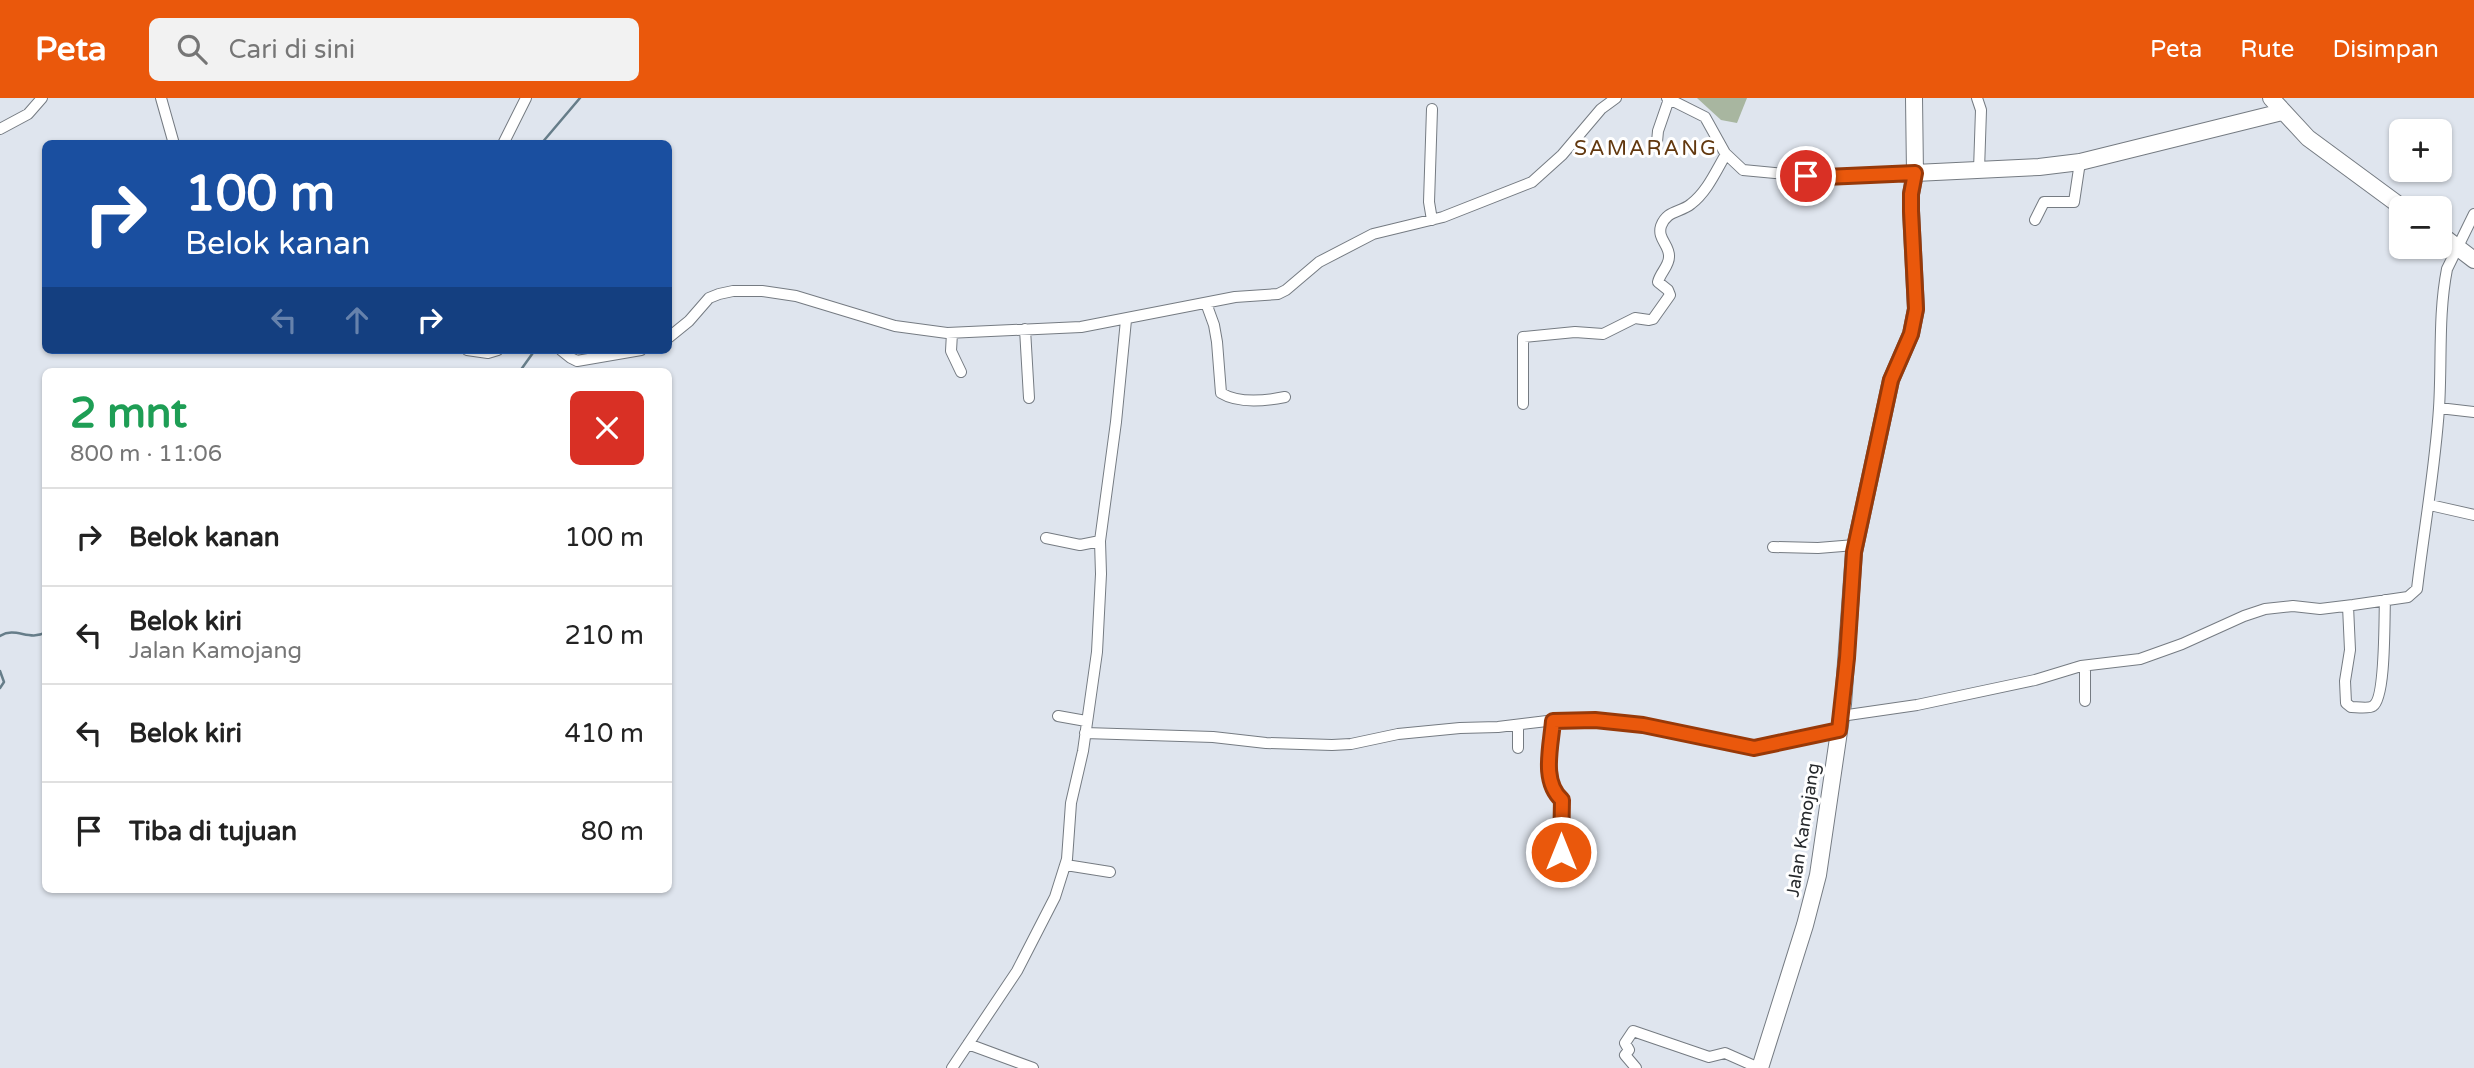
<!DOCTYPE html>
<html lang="id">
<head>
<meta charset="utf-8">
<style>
	:root { --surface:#fff; --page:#f2f2f2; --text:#222; --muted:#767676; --line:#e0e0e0; --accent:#ea580c }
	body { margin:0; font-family:"Varela Round",sans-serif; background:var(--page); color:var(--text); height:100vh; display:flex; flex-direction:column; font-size:26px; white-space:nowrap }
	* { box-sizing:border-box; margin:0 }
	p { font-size:23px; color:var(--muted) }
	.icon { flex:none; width:38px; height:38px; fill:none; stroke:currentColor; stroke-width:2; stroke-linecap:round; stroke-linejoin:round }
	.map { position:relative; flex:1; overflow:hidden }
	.drawer { position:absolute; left:42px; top:270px; width:630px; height:525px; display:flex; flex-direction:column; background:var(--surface); border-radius:10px; box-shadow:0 2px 5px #0004 }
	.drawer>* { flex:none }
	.top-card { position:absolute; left:42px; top:42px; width:630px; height:214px; border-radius:10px; box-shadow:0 2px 5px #0004; background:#1a4fa0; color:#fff; overflow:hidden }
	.tools { position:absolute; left:2389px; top:21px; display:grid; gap:14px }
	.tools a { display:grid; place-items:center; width:63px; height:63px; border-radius:10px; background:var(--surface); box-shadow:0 2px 5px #0004; font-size:35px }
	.pin { position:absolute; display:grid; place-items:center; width:60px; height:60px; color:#fff; margin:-30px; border:4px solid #fff; border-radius:50%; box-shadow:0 2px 7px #0007 }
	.me { position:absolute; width:77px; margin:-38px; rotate:0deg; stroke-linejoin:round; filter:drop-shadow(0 0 5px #0008) }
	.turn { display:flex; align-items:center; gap:24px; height:147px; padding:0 28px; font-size:32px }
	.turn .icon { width:91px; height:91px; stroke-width:2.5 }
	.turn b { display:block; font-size:49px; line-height:60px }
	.lanes { display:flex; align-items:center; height:66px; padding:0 28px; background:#0003; justify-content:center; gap:35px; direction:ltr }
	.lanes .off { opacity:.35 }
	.round { display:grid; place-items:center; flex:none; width:74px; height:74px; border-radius:10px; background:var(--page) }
	.overview { display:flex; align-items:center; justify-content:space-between; height:119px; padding:0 28px }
	h1 { font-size:42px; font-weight:700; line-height:52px; color:#1e9e55 }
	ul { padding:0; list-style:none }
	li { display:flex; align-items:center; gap:21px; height:98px; padding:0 28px; border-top:2px solid var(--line) }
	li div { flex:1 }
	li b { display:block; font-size:26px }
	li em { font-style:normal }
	header { display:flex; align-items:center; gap:42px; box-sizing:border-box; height:98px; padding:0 35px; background:var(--accent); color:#fff }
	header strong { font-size:33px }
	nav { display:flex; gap:38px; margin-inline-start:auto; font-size:24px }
	.search { width:490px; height:63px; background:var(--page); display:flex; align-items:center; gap:18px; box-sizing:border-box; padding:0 24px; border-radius:10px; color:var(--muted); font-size:26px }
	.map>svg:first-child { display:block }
	.green { fill:#a8b6a0 }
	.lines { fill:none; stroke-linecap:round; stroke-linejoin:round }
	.stream { stroke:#667d89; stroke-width:2.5 }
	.street-casing { stroke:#757b82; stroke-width:12 }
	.secondary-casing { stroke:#757b82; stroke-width:18 }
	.street { stroke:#fff; stroke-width:10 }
	.secondary { stroke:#fff; stroke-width:16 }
	.route-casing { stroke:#983908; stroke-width:18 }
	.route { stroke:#ea580c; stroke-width:12 }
	.labels { text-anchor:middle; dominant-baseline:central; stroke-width:6; stroke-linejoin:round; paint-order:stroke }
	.street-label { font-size:18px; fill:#26292c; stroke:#fff }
	.quarter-label { font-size:21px; letter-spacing:2px; fill:#62380f; stroke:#fff }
</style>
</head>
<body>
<header>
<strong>Peta</strong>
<div class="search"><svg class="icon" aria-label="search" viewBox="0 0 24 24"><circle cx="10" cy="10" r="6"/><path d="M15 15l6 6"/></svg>Cari di sini</div>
<nav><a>Peta</a><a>Rute</a><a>Disimpan</a></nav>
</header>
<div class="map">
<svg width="2474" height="970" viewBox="0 0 2474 970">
	<rect width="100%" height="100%" fill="#dfe5ee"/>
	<path class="green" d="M1697 0H1747L1737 25 1721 22Z"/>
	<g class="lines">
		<path class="stream" d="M541 46 580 0
			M520 273 535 252
			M0 538C16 528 29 544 46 534
			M0 573 4 584 0 590"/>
		<defs>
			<path id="street" d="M161 0 174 46
				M1667 0 1705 19 1725 55 1743 72 1816 79 1915 75
				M1977 0 1981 12 1979 72
				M0 31 28 16 42 0
				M1657 44 1658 33 1669 1
				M503 46 526 0
				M1432 122 1429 104 1432 11
				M2035 122 2044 104H2074L2080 64
				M1206 205 1214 227 1217 244 1221 295C1239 306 1265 303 1285 299
				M1025 231 1029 300
				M952 235 951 253 961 274
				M668 240 689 223 709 200 719 196 733 193H762L796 198 895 228 947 235 1081 229 1235 199 1278 196 1286 192 1319 164 1373 136 1443 119 1532 84 1562 57 1601 11 1616 0
				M467 252 488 255 498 252
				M561 252 571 260 577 263 641 252
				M1523 306V239L1575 234 1603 236 1635 220 1649 222 1653 221 1670 197 1668 192 1658 184C1660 175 1669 168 1669 159 1670 147 1657 141 1661 128 1667 112 1680 115 1691 106 1707 94 1716 73 1726 56
				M2439 310 2474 314
				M2430 407 2474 417
				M1046 440 1080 447 1100 443
				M1773 449 1818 450 1855 447
				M2348 508 2350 552 2345 583 2346 605 2351 609C2356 609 2369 611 2373 608 2386 600 2384 519 2385 502
				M2085 568V603
				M1058 618 1086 623
				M1841 618 1917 607 2035 582 2081 568 2140 561 2182 546 2244 518 2265 511 2293 508 2320 511 2353 507 2408 499 2417 491C2424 431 2435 371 2439 310 2442 263 2438 217 2447 171L2474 116
				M1553 623C1551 649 1540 683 1562 702L1561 754
				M1085 635 1213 639 1266 645 1332 647 1351 646 1398 636 1460 630 1498 629 1547 623 1595 622 1663 630 1754 650 1839 632
				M1518 650V627
				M1066 767 1110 774
				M968 946 1033 970
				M952 970 1017 873 1055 799 1067 761 1071 705 1083 653 1097 554 1101 476 1100 443 1116 324 1126 222
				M1636 970 1625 957 1629 952 1625 945 1633 933 1709 959 1725 955 1759 970"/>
			<path id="secondary" d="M2271 0 2308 40 2403 110
				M1915 75 2039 69 2080 64 2282 14
				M2440 136 2474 162
				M1760 970 1805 827 1818 777 1843 606 1854 454 1891 282 1911 236 1916 211 1911 113V96L1915 75 1914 0"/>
		</defs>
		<use href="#street" class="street-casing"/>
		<use href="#secondary" class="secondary-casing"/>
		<use href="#street" class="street"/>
		<use href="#secondary" class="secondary"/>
	</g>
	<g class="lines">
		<defs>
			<path id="route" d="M1561 754 1562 702C1541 683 1551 649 1553 623L1595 622 1643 627 1754 650 1839 632 1847 560 1854 454 1891 282 1911 236 1916 211 1911 113V96L1915 75 1825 79 1806 78"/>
		</defs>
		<use href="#route" class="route-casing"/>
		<use href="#route" class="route"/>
	</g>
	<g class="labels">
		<g class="street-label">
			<text transform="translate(1803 732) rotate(-81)">Jalan Kamojang</text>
		</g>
		<g class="quarter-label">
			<text x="1646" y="50">SAMARANG</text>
		</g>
	</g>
</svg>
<div class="tools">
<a>+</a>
<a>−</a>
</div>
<div class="pin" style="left:1806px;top:78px;background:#d93025"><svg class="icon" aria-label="arrive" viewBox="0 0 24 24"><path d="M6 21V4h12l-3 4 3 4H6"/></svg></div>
<svg class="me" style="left:1561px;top:754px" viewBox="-20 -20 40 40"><circle r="17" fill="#ea580c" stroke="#fff" stroke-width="3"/><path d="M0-11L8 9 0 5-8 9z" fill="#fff"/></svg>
<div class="top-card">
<div class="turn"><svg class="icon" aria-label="right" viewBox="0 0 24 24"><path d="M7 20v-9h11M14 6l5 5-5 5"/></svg><div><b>100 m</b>Belok kanan</div></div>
<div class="lanes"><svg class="icon off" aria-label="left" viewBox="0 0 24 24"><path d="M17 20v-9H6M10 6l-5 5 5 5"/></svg><svg class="icon off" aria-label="ahead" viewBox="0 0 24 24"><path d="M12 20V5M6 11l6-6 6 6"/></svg><svg class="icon" aria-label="right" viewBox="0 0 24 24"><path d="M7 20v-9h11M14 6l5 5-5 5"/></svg></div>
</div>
<section class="drawer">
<div class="overview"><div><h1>2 mnt</h1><p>800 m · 11:06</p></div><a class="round" style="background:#d93025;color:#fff"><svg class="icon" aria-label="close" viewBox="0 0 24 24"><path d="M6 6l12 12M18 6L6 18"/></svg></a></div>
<ul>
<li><svg class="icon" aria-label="right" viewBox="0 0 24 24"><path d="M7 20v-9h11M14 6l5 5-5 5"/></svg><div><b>Belok kanan</b></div><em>100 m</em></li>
<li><svg class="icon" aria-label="left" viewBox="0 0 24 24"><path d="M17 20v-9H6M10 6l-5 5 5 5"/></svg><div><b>Belok kiri</b><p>Jalan Kamojang</p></div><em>210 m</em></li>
<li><svg class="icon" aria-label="left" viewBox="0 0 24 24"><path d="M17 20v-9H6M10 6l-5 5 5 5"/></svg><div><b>Belok kiri</b></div><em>410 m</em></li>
<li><svg class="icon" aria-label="arrive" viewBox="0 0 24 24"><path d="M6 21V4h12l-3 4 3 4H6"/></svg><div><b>Tiba di tujuan</b></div><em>80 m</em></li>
</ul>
</section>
</div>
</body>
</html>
